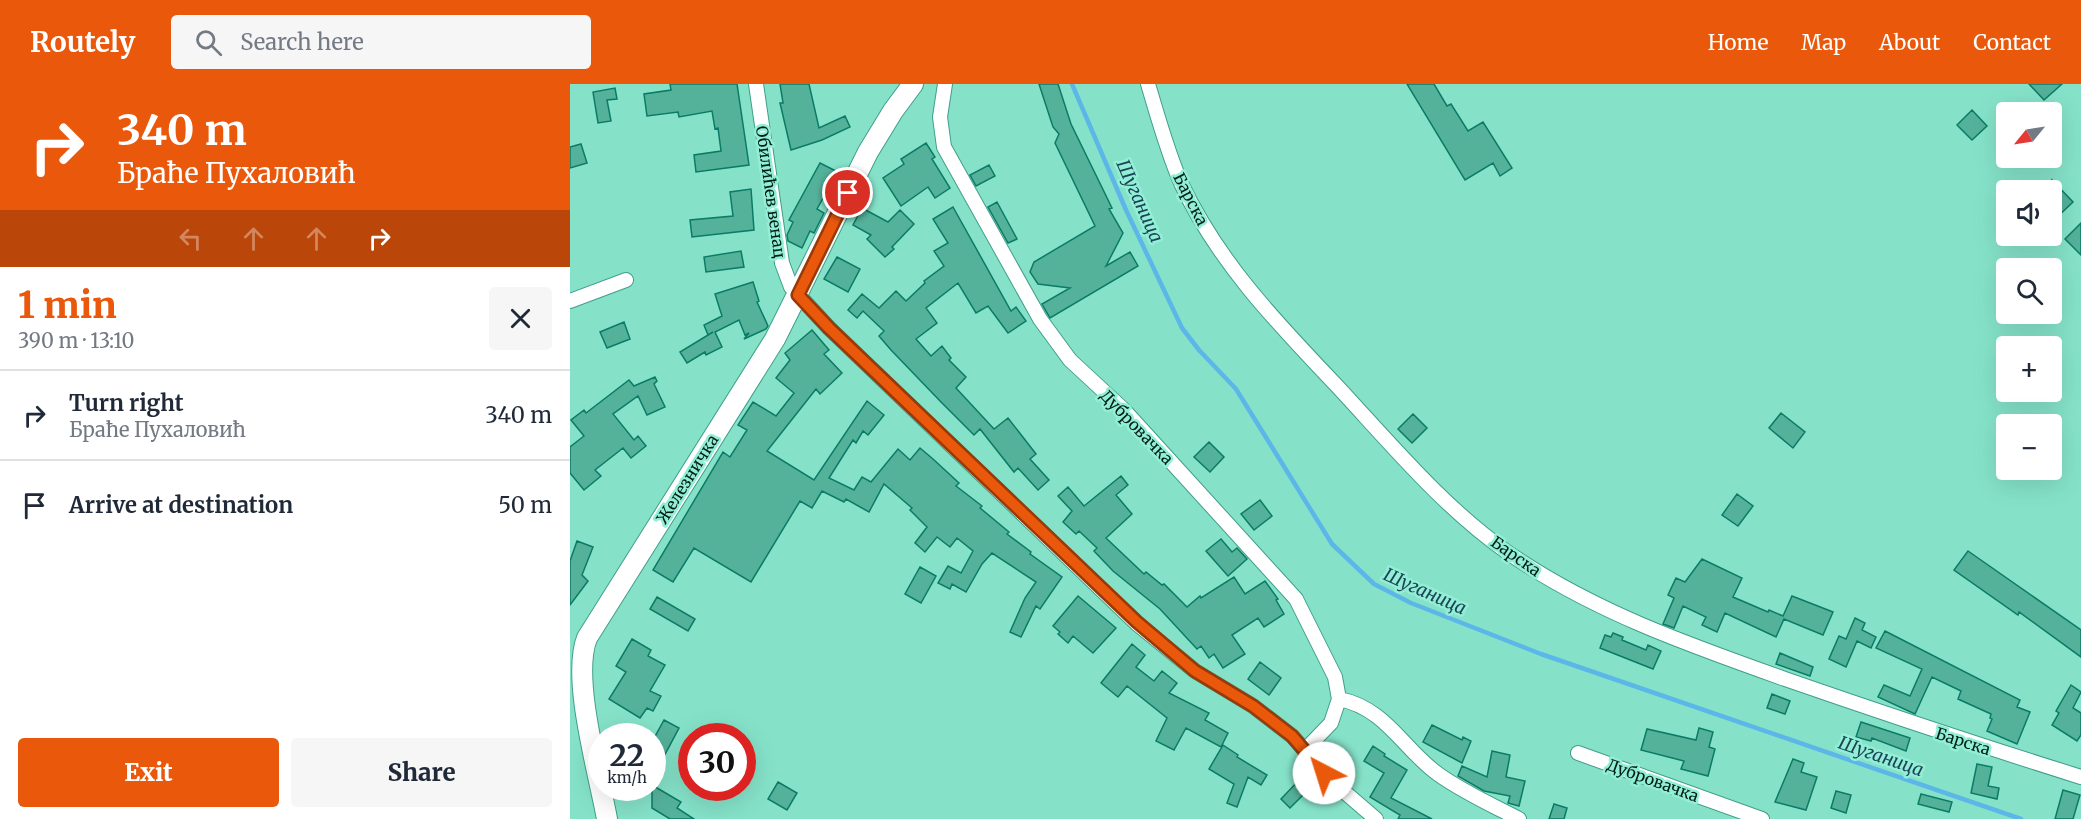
<!DOCTYPE html>
<html lang="en">
<head>
<meta charset="utf-8">
<style>
	:root { --surface:#fff; --page:#f6f6f7; --text:#1f2937; --muted:#747a83; --line:#e0e1e3; --accent:#ea580c }
	body { margin:0; font-family:Merriweather,serif; background:var(--page); color:var(--text); height:100vh; display:flex; flex-direction:column; font-size:22px; white-space:nowrap }
	* { box-sizing:border-box; margin:0 }
	p { font-size:20px; color:var(--muted) }
	.icon { flex:none; width:33px; height:33px; fill:none; stroke:currentColor; stroke-width:2; stroke-linecap:round; stroke-linejoin:round }
	.map { position:relative; flex:1; overflow:hidden }
	.sheet { display:flex; flex-direction:column; background:var(--surface); width:570px }
	.sheet>* { flex:none }
	.banner { background:#ea580c; color:#fff; overflow:hidden }
	.needle { width:39px; rotate:240deg }
	.buttons { position:absolute; left:1426px; top:18px; display:grid; gap:12px }
	.buttons a { display:grid; place-items:center; width:66px; height:66px; border-radius:6px; background:var(--surface); box-shadow:0 6px 24px #0002; font-size:30px }
	.speed { position:absolute; left:18px; top:639px; display:flex; gap:12px; font-size:30px; font-weight:700; text-align:center }
	.speed>* { display:grid; place-content:center; width:78px; height:78px; border-radius:50%; background:var(--surface); box-shadow:0 6px 24px #0002; line-height:1 }
	.speed small { font-size:15px; font-weight:400 }
	.speed .limit { border:9px solid #d22; background:#fff; color:#111 }
	.pin { position:absolute; display:grid; place-items:center; width:51px; height:51px; color:#fff; margin:-26px; border:3px solid #fff; border-radius:50%; box-shadow:0 2px 6px #0007 }
	.me { position:absolute; width:66px; margin:-33px; rotate:320deg; stroke-linejoin:round; filter:drop-shadow(0 0 4px #0008) }
	.turn { display:flex; align-items:center; gap:21px; height:126px; padding:0 18px; font-size:27px }
	.turn .icon { width:78px; height:78px; stroke-width:2.5 }
	.turn b { display:block; font-size:42px; line-height:51px }
	.lanes { display:flex; align-items:center; height:57px; padding:0 18px; background:#0003; justify-content:center; gap:30px; direction:ltr }
	.lanes .off { opacity:.35 }
	.round { display:grid; place-items:center; flex:none; width:63px; height:63px; border-radius:6px; background:var(--page) }
	.head { display:flex; align-items:center; justify-content:space-between; height:102px; padding:0 18px }
	h1 { font-size:36px; font-weight:800; line-height:45px; color:var(--accent) }
	.button { display:flex; gap:12px; margin-top:auto; padding:12px 18px }
	.button a { flex:1; height:69px; border-radius:6px; background:var(--accent); color:#fff; font-size:24px; font-weight:800; line-height:69px; text-align:center }
	.button a+a { background:var(--page); color:var(--text) }
	ul { padding:0; list-style:none }
	li { display:flex; align-items:center; gap:18px; height:90px; padding:0 18px; border-top:2px solid var(--line) }
	li div { flex:1 }
	li b { display:block; font-size:22px }
	li em { font-style:normal }
	header { display:flex; align-items:center; gap:36px; box-sizing:border-box; height:84px; padding:0 30px; background:var(--accent); color:#fff }
	header strong { font-size:28px }
	nav { display:flex; gap:33px; margin-inline-start:auto; font-size:21px }
	.search { width:420px; height:54px; background:var(--page); display:flex; align-items:center; gap:15px; box-sizing:border-box; padding:0 21px; border-radius:6px; color:var(--muted); font-size:22px }
	main { display:flex; flex:1; min-height:0 }
	.map>svg:first-child { display:block }
	.lines { fill:none; stroke-linecap:round; stroke-linejoin:round }
	.stream { stroke:#5cb7e8; stroke-width:4.5 }
	.building { fill:#54b29a; stroke:#0b7b66; stroke-width:1.5 }
	.minor-casing { stroke:#409f89; stroke-width:16 }
	.secondary-casing { stroke:#409f89; stroke-width:22 }
	.minor { stroke:#fff; stroke-width:14 }
	.secondary { stroke:#fff; stroke-width:20 }
	.route-casing { stroke:#983908; stroke-width:15 }
	.route { stroke:#ea580c; stroke-width:10 }
	.labels { text-anchor:middle; dominant-baseline:central; stroke-width:5; stroke-linejoin:round; paint-order:stroke }
	.street-label { font-size:16px; fill:#001d16; stroke:#92efd6 }
	.water-label { font-size:18px; font-style:italic; fill:#1c4357; stroke:#92efd6 }
</style>
</head>
<body>
<header>
<strong>Routely</strong>
<div class="search"><svg class="icon" aria-label="search" viewBox="0 0 24 24"><circle cx="10" cy="10" r="6"/><path d="M15 15l6 6"/></svg>Search here</div>
<nav><a>Home</a><a>Map</a><a>About</a><a>Contact</a></nav>
</header>
<main>
<section class="sheet">
<div class="banner">
<div class="turn"><svg class="icon" aria-label="right" viewBox="0 0 24 24"><path d="M7 20v-9h11M14 6l5 5-5 5"/></svg><div><b>340 m</b>Браће Пухаловић</div></div>
<div class="lanes"><svg class="icon off" aria-label="left" viewBox="0 0 24 24"><path d="M17 20v-9H6M10 6l-5 5 5 5"/></svg><svg class="icon off" aria-label="ahead" viewBox="0 0 24 24"><path d="M12 20V5M6 11l6-6 6 6"/></svg><svg class="icon off" aria-label="ahead" viewBox="0 0 24 24"><path d="M12 20V5M6 11l6-6 6 6"/></svg><svg class="icon" aria-label="right" viewBox="0 0 24 24"><path d="M7 20v-9h11M14 6l5 5-5 5"/></svg></div>
</div>
<div class="head"><div><h1>1 min</h1><p>390 m · 13:10</p></div><a class="round"><svg class="icon" aria-label="close" viewBox="0 0 24 24"><path d="M6 6l12 12M18 6L6 18"/></svg></a></div>
<ul>
<li><svg class="icon" aria-label="right" viewBox="0 0 24 24"><path d="M7 20v-9h11M14 6l5 5-5 5"/></svg><div><b>Turn right</b><p>Браће Пухаловић</p></div><em>340 m</em></li>
<li><svg class="icon" aria-label="arrive" viewBox="0 0 24 24"><path d="M6 21V4h12l-3 4 3 4H6"/></svg><div><b>Arrive at destination</b></div><em>50 m</em></li>
</ul>
<div class="button"><a>Exit</a><a>Share</a></div>
</section>
<div class="map">
<svg width="1511" height="735" viewBox="0 0 1511 735">
	<rect width="100%" height="100%" fill="#85e2c9"/>
	<g class="lines">
		<path class="stream" d="M502 0 556 126 612 244 629 266 666 305 762 460 804 500 841 519 971 570 1451 735"/>
	</g>
	<path class="building" d="M100 0H167L179 81 126 88 124 71 151 67 148 44 145 45 142 27 109 33 108 28 77 32 74 10 101 6Z
		M210 0H239L249 44 275 32 280 43 252 56 221 66 210 19H213Z
		M469 0H488L501 40 542 124 539 125 553 149 536 182 560 168 568 182 480 234 472 220 500 204 468 200 460 188 464 178 525 142 485 59 489 50 483 43Z
		M837 0H864L877 22 881 20 898 47 913 38 942 84 930 92 923 79 895 96Z
		M1459 0H1492L1474 16Z
		M45 4 47 15 37 16 41 37 28 39 23 8Z
		M1402 26 1417 42 1402 56 1387 41Z
		M356 59 365 73 362 75 380 104 365 114 358 103 331 122 313 94 334 80 331 75Z
		M11 60 17 79 0 84V63Z
		M250 79 268 88 247 125 254 129 244 149 240 147 232 164 218 157 217 151 223 138 219 136Z
		M419 81 425 92 406 102 400 91Z
		M1482 96 1503 118 1482 138Z
		M181 105 184 146 122 153 120 136 163 132 160 108Z
		M427 118 447 155 438 159 418 123Z
		M383 123 441 227 446 223 456 237 438 249 418 222 406 229 388 199 356 224 367 239 346 255 361 272 372 262 381 274 379 276 396 293 386 304 424 345 438 334 466 370 460 375 479 396 468 406 448 384 444 388 410 345 404 351 371 318 321 266 309 252 314 247 293 227 287 234 278 226 292 210 309 224 326 207 336 217 355 199 354 197 374 182 364 167 378 159 363 135Z
		M292 124 318 138 330 126 344 140 322 163 324 165 315 173 297 155 301 151 283 141Z
		M1511 139V171L1495 155Z
		M171 167 174 183 136 188 134 173Z
		M267 173 290 185 278 208 254 195Z
		M183 198 189 217 187 218 198 242 196 245 174 255 179 249 175 251 169 236 145 248 152 263 136 271 135 268 117 279 110 268 143 248 138 251 134 241 152 232 145 210Z
		M54 238 60 255 37 264 30 248Z
		M242 246 259 266 254 270 272 289 250 310 246 305 197 367 244 396 297 317 314 331 298 351 293 347 286 359 283 356 259 394 284 406 292 393 301 398 328 365 340 376 350 364 363 375 389 399 386 402 412 422 410 424 439 448 437 450 461 468 460 470 492 493 470 525 466 522 451 553 440 548 455 514 466 498 422 469 412 480 396 508 382 500 380 505 368 499 378 482 391 489 403 467 387 454 380 463 367 453 355 468 345 459 357 443 340 426 342 424 314 400 299 428 276 415 274 418 252 407 242 424 230 417 181 498 124 464 103 498 83 486 153 368 160 373 177 346 168 341 183 318 206 332 224 309 206 294 220 276 215 269Z
		M85 293 87 297 84 300 95 323 77 331 68 312 43 330 64 356 68 352 76 362 61 374 53 364 25 386 31 392 14 406 0 389V363L14 352 1 336 14 326 16 329 59 296 64 302Z
		M1211 329 1235 348 1223 364 1199 344Z
		M843 330 857 344 842 359 828 345Z
		M639 358 654 373 640 388 624 373Z
		M551 392 558 401 546 411 562 430 536 454 574 490 576 488 592 501 594 500 617 523 630 512 631 514 664 493 675 510 695 497 708 515 706 516 714 530 694 543 688 534 662 551 675 570 653 584 644 570 639 574 631 562 627 565 590 525 543 487 524 467 527 464 509 447 506 450 493 438 502 427 488 412 498 403 514 422Z
		M1167 410 1183 422 1168 442 1152 431Z
		M690 416 702 432 684 446 671 430Z
		M651 455 662 468 667 464 677 475 658 492 636 467Z
		M7 457 23 463 12 491 18 497 0 521V477Z
		M1398 467 1511 546V573L1449 528 1448 531 1384 486Z
		M1132 475 1172 494 1163 513 1198 528 1199 526 1213 532 1222 512 1263 528 1253 551 1214 535 1206 553 1155 529 1147 548 1132 541 1136 533 1113 522 1104 544 1093 540 1104 514 1098 511 1106 494 1115 498Z
		M350 483 366 492 351 519 335 510Z
		M508 512 546 544 523 569 503 552 498 559 488 550 490 548 483 542Z
		M87 513 125 535 118 547 80 525Z
		M1285 534 1295 539 1292 546 1306 553 1301 564 1287 557 1276 583 1259 575 1269 552 1276 555Z
		M1315 547 1450 616 1447 623 1460 628 1447 660 1417 647 1422 635 1420 634 1421 630 1388 615 1391 607 1362 593 1345 630 1308 613 1314 601 1340 612 1352 585 1306 564Z
		M1043 549 1053 553 1052 556 1076 566 1078 561 1091 567 1083 585 1030 564 1035 551 1041 553Z
		M62 555 81 566 78 572 95 581 80 607 91 612 83 627 77 624 70 634 39 615 56 588 46 582Z
		M562 560 575 571 566 583 584 597 592 587 607 599 599 609 639 629 635 636 658 649 651 663 616 644 604 666 586 657 597 634 557 602 548 613 531 599Z
		M1210 569 1243 583 1240 592 1206 580Z
		M690 578 711 594 699 611 678 595Z
		M1501 601 1511 608 1503 624 1511 629V651L1507 657 1482 641 1489 629 1486 627Z
		M1202 610 1220 617 1215 630 1197 624Z
		M94 636 109 644 82 695V658Z
		M1291 638 1340 654 1336 667 1302 654 1301 657 1286 653Z
		M862 641 892 656 893 653 901 657 892 679 853 658Z
		M1129 644 1143 648 1139 663 1145 665 1138 692 1111 685 1114 677 1071 666 1077 645 1126 656Z
		M653 661 668 671 667 673 697 691 691 701 678 693 667 723 657 719 664 700 639 685Z
		M803 662 815 670 814 672 837 686 821 714 862 735H828L830 731 800 713 814 689 794 677Z
		M922 667 940 671 936 693 955 697 949 722 938 719 940 712 914 707 888 692 892 682 917 693Z
		M1223 675 1234 679 1231 688 1247 693 1236 726 1205 718Z
		M1407 680 1422 683 1418 702 1429 704 1427 715 1401 709Z
		M731 694 741 703 720 724 711 715Z
		M208 698 227 709 217 726 198 715Z
		M82 701 111 718 107 724 124 735H100L82 724Z
		M1493 706 1510 711 1503 735H1485Z
		M1266 707 1281 711 1276 729 1261 724Z
		M1351 710 1382 718 1379 728 1348 720Z
		M984 720 997 724 994 735H979Z"/>
	<g class="lines">
		<defs>
			<path id="minor" d="M186 0 212 179 221 203 259 244 566 539 625 587 683 622 722 652 763 698 806 735
				M375 0 370 33 374 63 470 235 500 276 554 326 726 515 765 593 769 615 761 639 735 666
				M578 0C588 33 597 67 611 99 648 178 707 239 767 302 820 359 873 423 937 468 1022 527 1119 561 1215 595 1313 629 1412 662 1511 693
				M0 217 56 196
				M769 615C816 624 833 665 868 690 893 708 922 721 949 735
				M1008 669 1192 735"/>
			<path id="secondary" d="M37 735C29 690 1 594 17 554L205 255 298 68 323 27 343 0"/>
		</defs>
		<use href="#minor" class="minor-casing"/>
		<use href="#secondary" class="secondary-casing"/>
		<use href="#minor" class="minor"/>
		<use href="#secondary" class="secondary"/>
	</g>
	<g class="lines">
		<defs>
			<path id="route" d="M278 109 228 211 259 244 567 538 625 587 683 622 722 652 754 689"/>
		</defs>
		<use href="#route" class="route-casing"/>
		<use href="#route" class="route"/>
	</g>
	<g class="labels">
		<g class="street-label">
			<text transform="translate(201 108) rotate(82)">Обилићев венац</text>
			<text transform="translate(621 115) rotate(63)">Барска</text>
			<text transform="translate(567 343) rotate(46)">Дубровачка</text>
			<text transform="translate(117 395) rotate(-58)">Железничка</text>
			<text transform="translate(946 472) rotate(35)">Барска</text>
			<text transform="translate(1393 657) rotate(18)">Барска</text>
			<text transform="translate(1083 696) rotate(20)">Дубровачка</text>
		</g>
		<g class="water-label">
			<text transform="translate(570 117) rotate(66)">Шуганица</text>
			<text transform="translate(855 507) rotate(24)">Шуганица</text>
			<text transform="translate(1311 672) rotate(19)">Шуганица</text>
		</g>
	</g>
</svg>
<div class="buttons">
<a><svg class="needle" viewBox="-14 -14 28 28"><path d="M0-13l5 13h-10z" fill="#e53935"/><path d="M0 13l5-13h-10z" fill="#747a83"/></svg></a>
<a><svg class="icon" aria-label="sound" viewBox="0 0 24 24"><path d="M4 9h4l5-4v14l-5-4H4zM17 9q2 3 0 6"/></svg></a>
<a><svg class="icon" aria-label="search" viewBox="0 0 24 24"><circle cx="10" cy="10" r="6"/><path d="M15 15l6 6"/></svg></a>
<a>+</a>
<a>−</a>
</div>
<div class="speed"><div>22<small>km/h</small></div><div class="limit">30</div></div>
<div class="pin" style="left:278px;top:109px;background:#d93025"><svg class="icon" aria-label="arrive" viewBox="0 0 24 24"><path d="M6 21V4h12l-3 4 3 4H6"/></svg></div>
<svg class="me" style="left:754px;top:689px" viewBox="-20 -20 40 40"><circle r="19" fill="#fff"/><path d="M0-13L10 11 0 6-10 11z" fill="#ea580c"/></svg>
</div>
</main>
</body>
</html>
